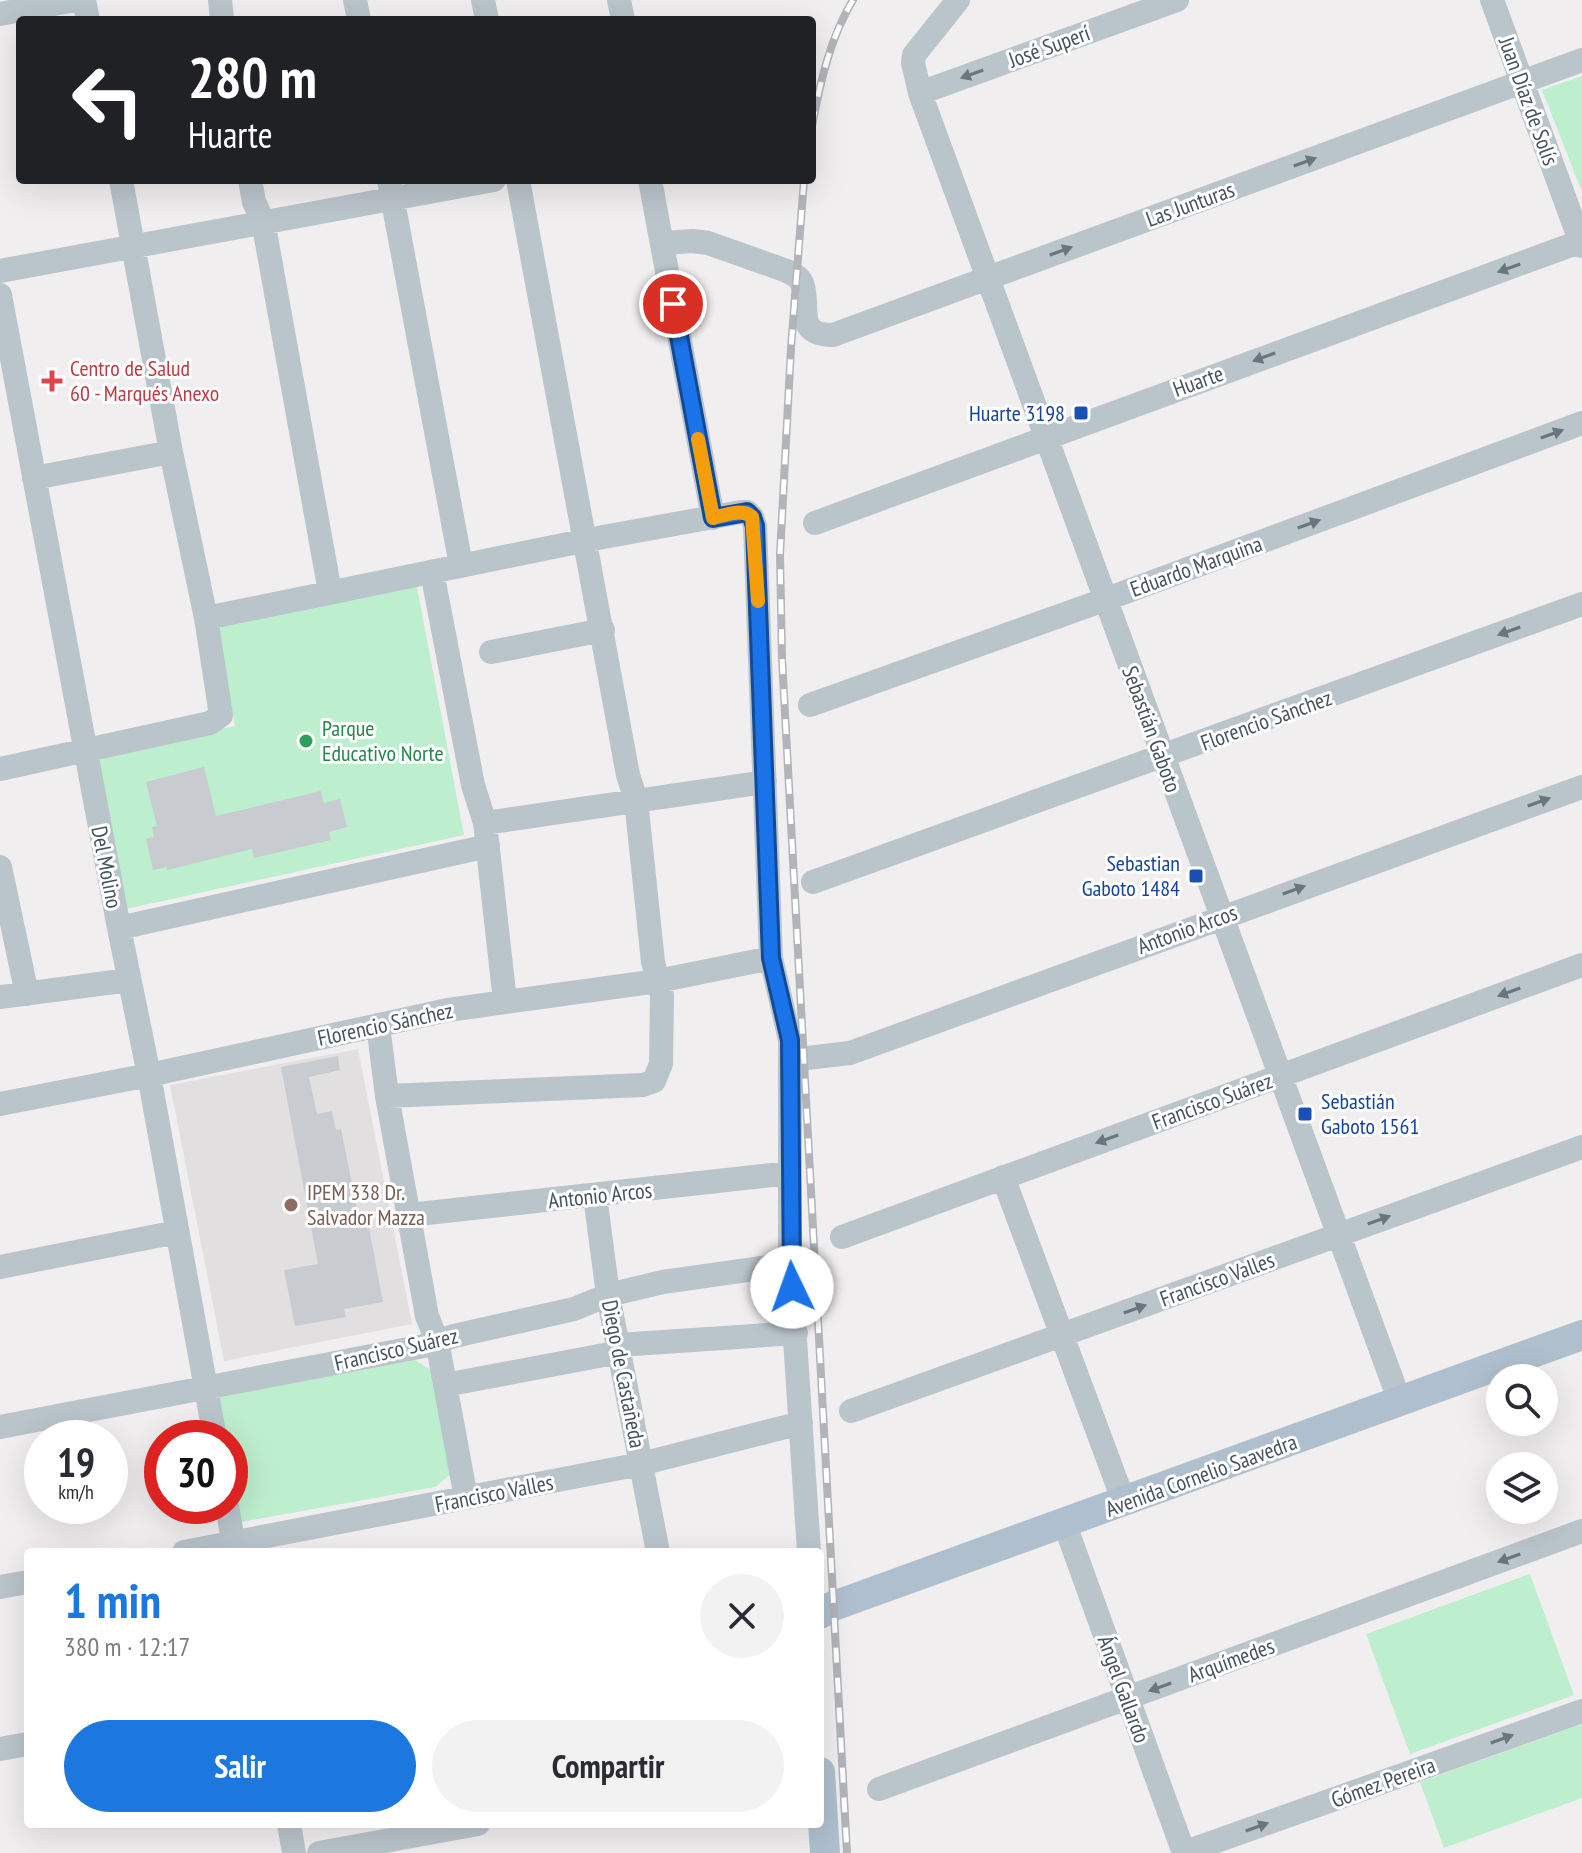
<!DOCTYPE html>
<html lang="es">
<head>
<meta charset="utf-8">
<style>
	:root { --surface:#fff; --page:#f2f2f3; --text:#2b2b33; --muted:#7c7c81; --accent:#1c78de }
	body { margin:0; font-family:"PT Sans Narrow",sans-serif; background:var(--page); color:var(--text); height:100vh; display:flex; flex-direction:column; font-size:30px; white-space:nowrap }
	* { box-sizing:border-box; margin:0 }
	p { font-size:26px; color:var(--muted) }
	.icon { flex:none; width:44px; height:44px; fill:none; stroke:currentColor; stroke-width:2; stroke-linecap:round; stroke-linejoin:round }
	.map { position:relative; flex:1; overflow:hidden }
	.details { position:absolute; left:24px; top:1548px; width:800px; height:280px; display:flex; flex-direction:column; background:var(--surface); border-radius:8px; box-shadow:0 8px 32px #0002 }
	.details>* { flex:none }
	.hud { position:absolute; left:16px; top:16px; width:800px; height:168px; border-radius:8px; box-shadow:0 8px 32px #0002; background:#202124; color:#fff; overflow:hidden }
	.fabs { position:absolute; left:1486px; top:1364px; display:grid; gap:16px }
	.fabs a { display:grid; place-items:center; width:72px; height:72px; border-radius:50%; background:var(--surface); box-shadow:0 8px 32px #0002; font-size:40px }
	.speed { position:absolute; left:24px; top:1420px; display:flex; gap:16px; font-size:40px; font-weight:700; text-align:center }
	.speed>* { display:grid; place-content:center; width:104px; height:104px; border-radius:50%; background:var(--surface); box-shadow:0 8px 32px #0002; line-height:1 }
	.speed small { font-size:20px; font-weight:400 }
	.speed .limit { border:12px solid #d22; background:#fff; color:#111 }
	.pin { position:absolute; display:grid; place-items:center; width:68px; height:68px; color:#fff; margin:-34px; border:4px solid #fff; border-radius:50%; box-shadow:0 2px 8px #0007 }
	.me { position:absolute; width:88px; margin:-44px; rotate:357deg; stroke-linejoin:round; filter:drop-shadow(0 0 6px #0008) }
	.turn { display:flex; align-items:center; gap:28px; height:168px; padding:0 40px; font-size:36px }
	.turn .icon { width:104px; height:104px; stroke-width:2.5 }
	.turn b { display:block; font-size:56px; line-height:68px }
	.round { display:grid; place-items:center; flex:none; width:84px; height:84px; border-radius:42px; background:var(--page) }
	.headline { display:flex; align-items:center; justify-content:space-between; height:136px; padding:0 40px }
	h1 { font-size:48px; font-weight:700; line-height:60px; color:var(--accent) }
	.action { display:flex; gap:16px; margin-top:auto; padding:16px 40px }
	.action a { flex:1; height:92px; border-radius:48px; background:var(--accent); color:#fff; font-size:32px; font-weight:700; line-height:92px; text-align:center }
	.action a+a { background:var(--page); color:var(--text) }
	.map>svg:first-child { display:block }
	.education { fill:#e2dfe1 }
	.green { fill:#bdeece }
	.building { fill:#c8ccd1 }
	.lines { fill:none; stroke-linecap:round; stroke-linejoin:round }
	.minor { stroke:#bac4cb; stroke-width:24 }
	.major { stroke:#afbfcd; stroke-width:30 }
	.rail-casing { stroke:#b1b4b9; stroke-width:8 }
	.rail { stroke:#fff; stroke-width:5; stroke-dasharray:15; stroke-linecap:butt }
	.oneway { fill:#6a757d }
	.route-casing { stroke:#114b97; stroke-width:20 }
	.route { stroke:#1a73e8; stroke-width:14 }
	.slow { stroke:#f59e0b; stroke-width:14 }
	.health-dot { fill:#e0444e; stroke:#fff; stroke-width:3 }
	.transit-dot { fill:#1a4fb4; stroke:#fff; stroke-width:3 }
	.leisure-dot { fill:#2e9e5b; stroke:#fff; stroke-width:3 }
	.education-dot { fill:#8d6e63; stroke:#fff; stroke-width:3 }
	.labels { text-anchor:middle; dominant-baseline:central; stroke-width:6; stroke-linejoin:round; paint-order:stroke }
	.street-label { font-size:22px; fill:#47535c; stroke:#fff }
	.health-label { font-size:22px; fill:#be3a42; stroke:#fff; text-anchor:start }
	.transit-label { font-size:22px; fill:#164399; stroke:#fff; text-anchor:end }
	.leisure-label { font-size:22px; fill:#27864d; stroke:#fff; text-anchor:start }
	.education-label { font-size:22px; fill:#785e54; stroke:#fff; text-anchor:start }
</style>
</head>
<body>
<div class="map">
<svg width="1582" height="1853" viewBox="0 0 1582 1853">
	<rect width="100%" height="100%" fill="#f1eeef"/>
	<path class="education" d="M358 1049 412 1324 224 1361 170 1085Z"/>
	<path class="green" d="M1582 76V192L1542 90Z
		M416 582 464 835 126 909 96 757 235 726 218 627Z
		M415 1360 434 1372 451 1474 435 1487 241 1522 230 1463V1438H226L218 1397Z
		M1530 1574 1574 1695 1410 1754 1366 1634Z
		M1582 1724V1798L1444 1848 1420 1782Z"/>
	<path class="building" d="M204 767 216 816 321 791 324 803 340 799 347 827 329 832 331 840 254 858 252 849 167 870V867L153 870 146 839 154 837 152 827 157 826 146 782Z
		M338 1056 340 1070 309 1077 317 1114 332 1111 336 1130 341 1129 360 1224 368 1223 383 1302 344 1309 346 1317 295 1326 284 1270 318 1264 281 1067Z"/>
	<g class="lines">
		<path class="minor" d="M84 0 88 20
			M220 0 222 20
			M355 0 359 20
			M483 0 487 20
			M619 0 623 20
			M958 0 914 55 913 63 920 93 1400 1402
			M1492 0 1582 246
			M0 14 75 0
			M920 93 1177 0
			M250 180 254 202 263 221 330 592
			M389 180 461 565
			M650 180 713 518
			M662 243 693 241 708 243 787 271C793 274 799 277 802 283 811 307 793 335 833 335L1582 60
			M0 271 494 180
			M0 295 119 928 149 1075 215 1438
			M34 478 171 452
			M815 523 1582 241
			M432 572 473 785 485 823 505 1001
			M206 618 587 540 741 512H747L752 517 755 526 771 958 790 1040V1264L809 1552
			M491 652 603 630
			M810 705 1104 600 1582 423
			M0 769 210 723 221 715 206 618 171 452 121 180
			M485 823 765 782
			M0 867 27 994
			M813 882 1582 604
			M119 928 488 846
			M0 997 129 980
			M378 1025 387 1096 427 1316 437 1341 466 1498
			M790 1060 850 1053 1582 787
			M387 1096 643 1085 654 1081 661 1064 662 995 653 962 636 800 628 775 518 180
			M0 1104 149 1075 448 1010 658 981 771 958
			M1003 1177 1124 1502
			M595 1196 608 1295 658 1552
			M409 1215 790 1173
			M842 1237 1582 965
			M0 1267 177 1232
			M618 1345 796 1333
			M445 1385 620 1352
			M851 1411 1582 1147
			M0 1427 424 1346 454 1336 574 1309 608 1295 663 1282 790 1264
			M227 1506 235 1552
			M1065 1525 1184 1853
			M184 1552 641 1464 801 1423
			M0 1587 28 1582
			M0 1749 28 1744
			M879 1789 1582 1531
			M289 1824 294 1853
			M319 1853 478 1824
			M1183 1853 1582 1711"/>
		<path class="major" d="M820 1614 828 1608 1582 1335
			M820 1772 825 1853"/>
		<defs>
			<path id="rail" d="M812 126C820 83 830 38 853 0
				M804 180 791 348 780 555 782 658 847 1853"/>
		</defs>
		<use href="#rail" class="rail-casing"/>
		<use href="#rail" class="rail"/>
	</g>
	<defs><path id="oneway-solid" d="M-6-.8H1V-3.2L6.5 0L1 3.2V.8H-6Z" transform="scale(2)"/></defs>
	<g class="oneway">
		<use href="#oneway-solid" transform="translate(972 74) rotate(160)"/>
		<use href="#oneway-solid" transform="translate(1305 162) rotate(-20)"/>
		<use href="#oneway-solid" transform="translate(1061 251) rotate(-20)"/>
		<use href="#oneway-solid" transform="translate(1509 268) rotate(160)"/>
		<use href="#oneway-solid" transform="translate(1264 357) rotate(160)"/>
		<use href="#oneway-solid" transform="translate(1552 434) rotate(-20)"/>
		<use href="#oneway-solid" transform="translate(1309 524) rotate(-20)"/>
		<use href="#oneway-solid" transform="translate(1509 631) rotate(160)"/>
		<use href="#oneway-solid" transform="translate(1539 802) rotate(-20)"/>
		<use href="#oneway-solid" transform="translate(1294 890) rotate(-20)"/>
		<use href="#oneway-solid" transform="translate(1509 992) rotate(160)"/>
		<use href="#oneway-solid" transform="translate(1107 1139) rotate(160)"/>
		<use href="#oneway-solid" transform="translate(1379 1220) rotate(-20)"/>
		<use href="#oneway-solid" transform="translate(1135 1309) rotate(-20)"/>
		<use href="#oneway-solid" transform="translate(1509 1558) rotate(160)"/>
		<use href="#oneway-solid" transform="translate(1160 1687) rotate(160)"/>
		<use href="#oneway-solid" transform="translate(1502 1739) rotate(-20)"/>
		<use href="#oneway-solid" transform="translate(1257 1827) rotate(-20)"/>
	</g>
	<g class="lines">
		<defs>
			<path id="route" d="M673 304 713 518 747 512 752 517 755 526 771 958 790 1040 792 1287"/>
		</defs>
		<use href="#route" class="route-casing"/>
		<use href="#route" class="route"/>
		<path class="slow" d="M698 439 713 518C725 515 742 508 752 517L758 601"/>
	</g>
	<path class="health-dot" d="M48 369h8v8h8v8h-8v8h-8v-8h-8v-8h8z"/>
	<g class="transit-dot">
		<rect x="1073" y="405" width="16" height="16" rx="4"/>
		<rect x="1188" y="868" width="16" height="16" rx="4"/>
		<rect x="1297" y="1106" width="16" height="16" rx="4"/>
	</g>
	<circle class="leisure-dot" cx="306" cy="741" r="8"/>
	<circle class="education-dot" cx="291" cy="1205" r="8"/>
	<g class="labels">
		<g class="street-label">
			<text transform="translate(1049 46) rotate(-20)">José Superí</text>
			<text transform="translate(1529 101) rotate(70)">Juan Díaz de Solís</text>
			<text transform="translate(1190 204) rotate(-20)">Las Junturas</text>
			<text transform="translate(1198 381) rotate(-20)">Huarte</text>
			<text transform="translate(1196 566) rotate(-20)">Eduardo Marquina</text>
			<text transform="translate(1266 720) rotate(-20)">Florencio Sánchez</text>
			<text transform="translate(1152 729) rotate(70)">Sebastián Gaboto</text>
			<text transform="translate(107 867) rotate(79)">Del Molino</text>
			<text transform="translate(1187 929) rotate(-20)">Antonio Arcos</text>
			<text transform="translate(385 1024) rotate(-12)">Florencio Sánchez</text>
			<text transform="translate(1212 1101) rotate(-20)">Francisco Suárez</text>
			<text transform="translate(600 1195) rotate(-6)">Antonio Arcos</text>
			<text transform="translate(1217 1279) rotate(-20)">Francisco Valles</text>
			<text transform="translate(396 1349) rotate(-13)">Francisco Suárez</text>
			<text transform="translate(624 1374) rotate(79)">Diego de Castañeda</text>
			<text transform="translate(1201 1475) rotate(-20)">Avenida Cornelio Saavedra</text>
			<text transform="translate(494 1493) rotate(-11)">Francisco Valles</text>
			<text transform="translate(1231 1660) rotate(-20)">Arquímedes</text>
			<text transform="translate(1124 1689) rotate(70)">Ángel Gallardo</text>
			<text transform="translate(1383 1782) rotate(-20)">Gómez Pereira</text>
		</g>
		<g class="health-label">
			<text x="70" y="368">Centro de Salud<tspan x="70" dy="25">60 - Marqués Anexo</tspan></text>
		</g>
		<g class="transit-label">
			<text x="1065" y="413">Huarte 3198</text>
			<text x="1180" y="863">Sebastian<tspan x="1180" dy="25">Gaboto 1484</tspan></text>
			<text x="1321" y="1101" text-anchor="start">Sebastián<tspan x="1321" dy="25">Gaboto 1561</tspan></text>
		</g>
		<g class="leisure-label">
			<text x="322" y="728">Parque<tspan x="322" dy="25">Educativo Norte</tspan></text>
		</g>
		<g class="education-label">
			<text x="307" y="1192">IPEM 338 Dr.<tspan x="307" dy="25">Salvador Mazza</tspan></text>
		</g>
	</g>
</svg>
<div class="fabs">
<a><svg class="icon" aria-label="search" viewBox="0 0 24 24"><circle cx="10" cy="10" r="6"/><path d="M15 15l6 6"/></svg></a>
<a><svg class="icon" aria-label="layers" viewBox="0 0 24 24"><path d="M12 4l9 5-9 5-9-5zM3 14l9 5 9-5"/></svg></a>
</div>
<div class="speed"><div>19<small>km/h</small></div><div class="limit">30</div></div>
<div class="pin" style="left:673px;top:304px;background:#d93025"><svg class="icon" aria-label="arrive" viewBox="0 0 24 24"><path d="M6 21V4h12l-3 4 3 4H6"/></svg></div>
<svg class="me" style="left:792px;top:1287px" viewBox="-20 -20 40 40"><circle r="19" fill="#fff"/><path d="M0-13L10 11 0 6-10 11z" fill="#1a73e8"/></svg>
<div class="hud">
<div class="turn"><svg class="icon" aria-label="left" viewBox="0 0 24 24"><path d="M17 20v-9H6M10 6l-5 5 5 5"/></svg><div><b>280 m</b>Huarte</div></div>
</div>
<section class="details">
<div class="headline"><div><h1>1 min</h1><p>380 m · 12:17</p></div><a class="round"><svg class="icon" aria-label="close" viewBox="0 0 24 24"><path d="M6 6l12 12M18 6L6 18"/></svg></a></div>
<div class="action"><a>Salir</a><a>Compartir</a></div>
</section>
</div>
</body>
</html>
